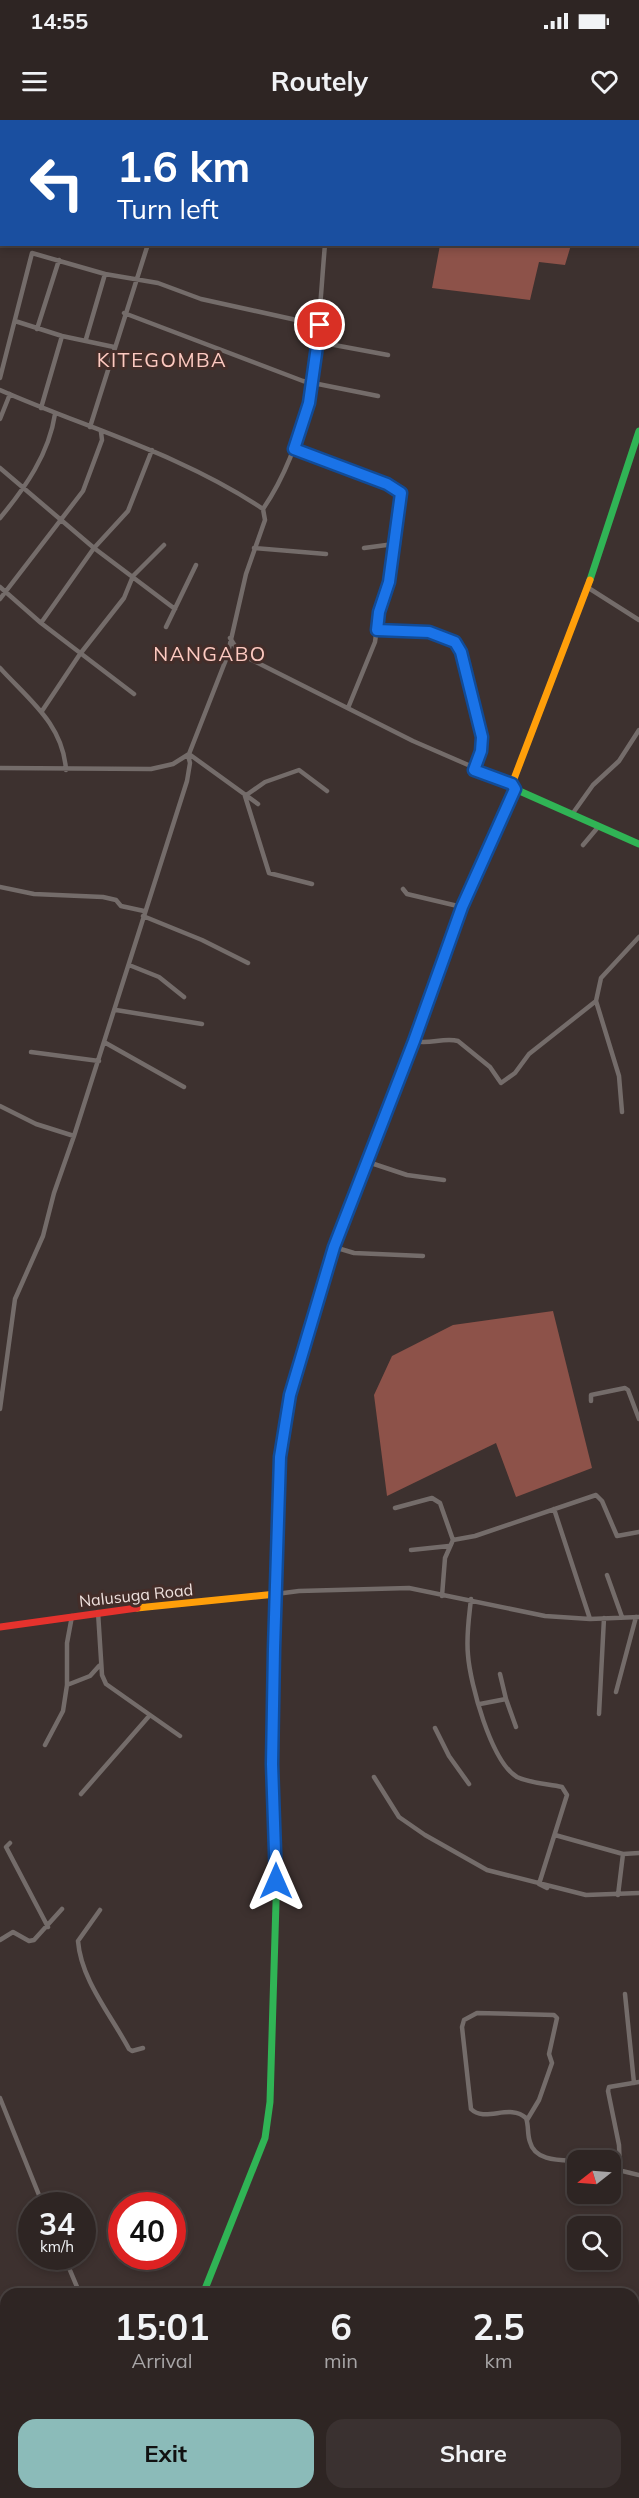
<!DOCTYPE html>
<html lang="en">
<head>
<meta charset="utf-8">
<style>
	:root { --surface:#2e2523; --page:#3a3130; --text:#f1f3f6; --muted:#a7a5a6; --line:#494241; --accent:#8bbbb9 }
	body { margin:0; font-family:Mulish,sans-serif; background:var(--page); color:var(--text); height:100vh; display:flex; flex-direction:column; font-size:22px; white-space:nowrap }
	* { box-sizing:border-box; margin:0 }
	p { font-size:20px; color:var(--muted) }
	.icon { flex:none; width:33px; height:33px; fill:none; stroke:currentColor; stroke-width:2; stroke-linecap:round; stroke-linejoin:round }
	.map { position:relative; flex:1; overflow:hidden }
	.drawer { position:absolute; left:0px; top:2168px; width:639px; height:212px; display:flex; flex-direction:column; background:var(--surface); border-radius:18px 18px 0 0; box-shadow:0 3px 9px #0003,0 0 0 2px var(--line) }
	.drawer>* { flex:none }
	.guide { position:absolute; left:0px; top:0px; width:639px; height:126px; box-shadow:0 3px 9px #0003,0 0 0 2px var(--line); background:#1a4fa0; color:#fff; overflow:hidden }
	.needle { width:39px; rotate:253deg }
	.controls { position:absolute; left:567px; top:2030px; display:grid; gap:12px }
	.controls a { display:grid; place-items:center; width:54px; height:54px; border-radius:12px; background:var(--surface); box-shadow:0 3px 9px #0003,0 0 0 2px var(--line); font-size:30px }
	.speed { position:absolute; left:18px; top:2072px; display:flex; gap:12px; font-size:30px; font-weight:700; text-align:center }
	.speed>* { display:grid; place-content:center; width:78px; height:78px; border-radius:50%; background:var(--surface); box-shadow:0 3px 9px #0003,0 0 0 2px var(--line); line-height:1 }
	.speed small { font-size:15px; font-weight:400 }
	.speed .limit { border:9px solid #d22; background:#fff; color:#111 }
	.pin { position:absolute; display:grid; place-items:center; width:51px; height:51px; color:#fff; margin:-26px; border:3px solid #fff; border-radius:50%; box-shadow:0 2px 6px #0007 }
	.me { position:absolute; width:66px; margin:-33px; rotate:0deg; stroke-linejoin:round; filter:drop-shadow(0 0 4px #0008) }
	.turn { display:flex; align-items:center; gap:21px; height:126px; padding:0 18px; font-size:27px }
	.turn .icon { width:78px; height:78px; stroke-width:2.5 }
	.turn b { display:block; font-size:42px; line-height:51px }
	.eta { display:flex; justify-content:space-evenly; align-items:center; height:102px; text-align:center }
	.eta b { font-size:36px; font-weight:700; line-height:42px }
	.button { display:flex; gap:12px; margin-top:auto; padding:12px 18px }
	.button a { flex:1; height:69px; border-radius:18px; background:var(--accent); color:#111; font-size:24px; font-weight:700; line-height:69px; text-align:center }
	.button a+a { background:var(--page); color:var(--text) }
	.status { display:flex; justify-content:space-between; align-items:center; height:42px; padding:0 30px; background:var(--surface); direction:ltr }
	.status svg { height:16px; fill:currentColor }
	header { display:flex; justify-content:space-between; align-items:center; height:78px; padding:0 18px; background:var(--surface); font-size:27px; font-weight:700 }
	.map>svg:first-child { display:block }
	.forest { fill:#8d5249 }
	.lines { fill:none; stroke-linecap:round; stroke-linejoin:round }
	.street { stroke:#746c6a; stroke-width:4.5 }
	.fast { stroke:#30b455; stroke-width:7 }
	.slow { stroke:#ff9f0a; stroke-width:7 }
	.jam { stroke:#e5322d; stroke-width:7 }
	.route-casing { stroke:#114b97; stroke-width:15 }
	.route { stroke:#1a73e8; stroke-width:10 }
	.labels { text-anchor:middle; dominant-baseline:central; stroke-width:6; stroke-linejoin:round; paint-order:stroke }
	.street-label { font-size:16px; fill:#eee0dd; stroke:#432d29 }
	.quarter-label { font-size:20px; letter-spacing:1.5px; fill:#fecac1; stroke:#432d29 }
</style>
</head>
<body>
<div class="status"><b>14:55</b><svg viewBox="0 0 49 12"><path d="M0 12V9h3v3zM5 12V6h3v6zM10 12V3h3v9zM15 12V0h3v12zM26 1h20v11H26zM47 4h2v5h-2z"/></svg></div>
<header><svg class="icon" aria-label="menu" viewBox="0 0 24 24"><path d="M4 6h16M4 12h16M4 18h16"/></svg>Routely<svg class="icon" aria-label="heart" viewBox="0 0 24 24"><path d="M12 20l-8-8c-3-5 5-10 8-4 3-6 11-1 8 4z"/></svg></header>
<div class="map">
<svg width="639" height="2378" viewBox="0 0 639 2378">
	<rect width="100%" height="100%" fill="#3d312f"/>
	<path class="forest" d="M440 125V124L571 125 565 145 539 142 530 180 432 168Z
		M553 1191 592 1348 516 1377 496 1323 387 1376 374 1275 392 1236 453 1205Z"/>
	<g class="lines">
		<path class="street" d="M307 0 308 2
			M639 4V5
			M124 193 303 261 378 276
			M15 201 62 216 114 227
			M37 209 59 140
			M86 219 105 154
			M318 222 388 235
			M0 258 32 133 105 154 158 163 201 179 319 205
			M0 270C89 309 181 334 263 389
			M41 288 62 216
			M0 299 10 274
			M90 307 148 124
			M294 329 387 364 401 373 394 424 364 428
			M0 348 94 428 175 489
			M0 398C25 368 49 334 55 294
			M254 428 326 434
			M0 467 41 503 134 574
			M587 467 639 500
			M0 479 83 371 102 320 101 312
			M41 503 94 428 128 391 152 330
			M166 507 196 445
			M377 510 428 512 455 522 461 532 482 617 481 631 475 650
			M230 518 240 534 413 621 512 664
			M0 548C29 580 63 604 66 650
			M348 588 375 522 379 492 386 475 394 424H399
			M42 591 80 534 124 478 133 456 164 425
			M189 634 258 684
			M0 648 151 649 173 644 189 634 227 537 246 454 265 400 263 389C317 309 317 217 325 124
			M573 693 593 665 619 641 639 610
			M583 725 599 706
			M312 764 269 753 245 676 265 662 299 650 327 671
			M0 767 34 774 103 777 116 780 121 786 144 791
			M403 769 407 774 462 787
			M143 796 202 820 248 843
			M129 845 159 857 184 877
			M596 881 619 956 622 992
			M116 890 202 904
			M414 921C429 925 444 917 458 921L490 947 501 963 515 953 529 934 596 881 601 858 639 817
			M104 922 184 967
			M31 932 99 941
			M0 986 36 1004 74 1016 187 661 190 643 188 635
			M368 1042 407 1055 444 1060
			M334 1127 354 1133 423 1136
			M591 1281V1275L625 1268 628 1270 639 1299
			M0 1289 15 1179 43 1116 54 1073 74 1016
			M395 1388 432 1378 440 1383 453 1420 445 1438 442 1476
			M554 1389 590 1499
			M453 1420 475 1416 596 1375 602 1381 617 1416 639 1412
			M411 1430 449 1426
			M607 1455 622 1497
			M276 1474 299 1471 409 1468 545 1496 590 1499 639 1497
			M471 1479C469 1498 466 1516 468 1535 470 1563 491 1642 517 1657 529 1663 548 1664 562 1667L567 1675 539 1764 547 1768
			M500 1554 506 1579
			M67 1565V1523L72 1496
			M616 1572 636 1497
			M480 1584 506 1579 516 1607
			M599 1594 604 1498
			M150 1595 180 1616
			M435 1608 449 1636 469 1664
			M45 1625 63 1591 67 1565 90 1556 99 1546
			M374 1657 399 1697 425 1715 487 1750 586 1775 639 1773
			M81 1674 150 1595 106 1564 102 1555 98 1492
			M555 1715 623 1734 639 1733
			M10 1723 6 1727 48 1807
			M618 1775 623 1734
			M100 1790 78 1821C81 1860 111 1895 129 1929L132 1931 143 1928
			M0 1820 13 1812 29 1821 34 1820 62 1789
			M625 1874 634 1963
			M0 1978 43 2085
			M527 2000 539 1980 552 1943 549 1934 557 1898 554 1895 477 1893 464 1900 462 1907 471 1989C485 2003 510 1983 526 1998 529 2006 527 2014 530 2022 535 2042 562 2040 578 2041
			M610 2048 639 2055
			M620 2051 619 2025 608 1971 609 1967 639 1962
			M64 2136 80 2174
			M633 2206 639 2200
			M0 2256 6 2257
			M152 2373 155 2378
			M301 2373 305 2378
			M591 2373 596 2378
			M408 2378 414 2373"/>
		<path class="fast" d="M590 460 639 311
			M515 669 639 724
			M279 1369C283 1236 349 1088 397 965 429 882 457 799 493 719
			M203 2174 265 2018 270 1982 277 1749"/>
		<path class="slow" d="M493 719 515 669 512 664 590 460
			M137 1488 276 1474
			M277 1749 272 1644 279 1369"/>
		<path class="jam" d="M0 1507 137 1488
			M120 2378 122 2373"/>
	</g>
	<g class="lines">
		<defs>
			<path id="route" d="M276 1761 272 1644 274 1529 280 1337 290 1275 334 1127 414 921 462 787 515 669 512 664 474 650 481 631 482 617 461 532 455 522 429 512 377 510 379 492 389 462 401 373 387 364 294 329 309 283 320 205"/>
		</defs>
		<use href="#route" class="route-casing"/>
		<use href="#route" class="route"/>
	</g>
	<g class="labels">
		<g class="street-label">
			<text transform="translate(136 1475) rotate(-6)">Nalusuga Road</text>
		</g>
		<g class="quarter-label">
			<text x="162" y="239">KITEGOMBA</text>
			<text x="210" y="533">NANGABO</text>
		</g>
	</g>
</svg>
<div class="controls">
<a><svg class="needle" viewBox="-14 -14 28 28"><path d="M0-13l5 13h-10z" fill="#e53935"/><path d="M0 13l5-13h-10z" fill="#a7a5a6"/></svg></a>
<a><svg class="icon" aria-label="search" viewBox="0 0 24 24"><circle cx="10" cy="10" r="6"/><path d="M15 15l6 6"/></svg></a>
</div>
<div class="speed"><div>34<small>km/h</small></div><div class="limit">40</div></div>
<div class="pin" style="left:320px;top:205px;background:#d93025"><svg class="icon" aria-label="arrive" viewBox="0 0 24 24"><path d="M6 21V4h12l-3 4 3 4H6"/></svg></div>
<svg class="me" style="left:276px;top:1761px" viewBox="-20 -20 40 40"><path d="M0-17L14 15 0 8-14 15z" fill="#1a73e8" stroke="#fff" stroke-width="4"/></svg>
<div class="guide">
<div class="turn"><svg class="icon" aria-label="left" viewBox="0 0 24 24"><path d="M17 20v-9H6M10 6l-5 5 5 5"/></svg><div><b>1.6 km</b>Turn left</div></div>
</div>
<section class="drawer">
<div class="eta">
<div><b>15:01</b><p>Arrival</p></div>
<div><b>6</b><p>min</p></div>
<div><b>2.5</b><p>km</p></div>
</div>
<div class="button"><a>Exit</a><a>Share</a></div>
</section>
</div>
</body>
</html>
